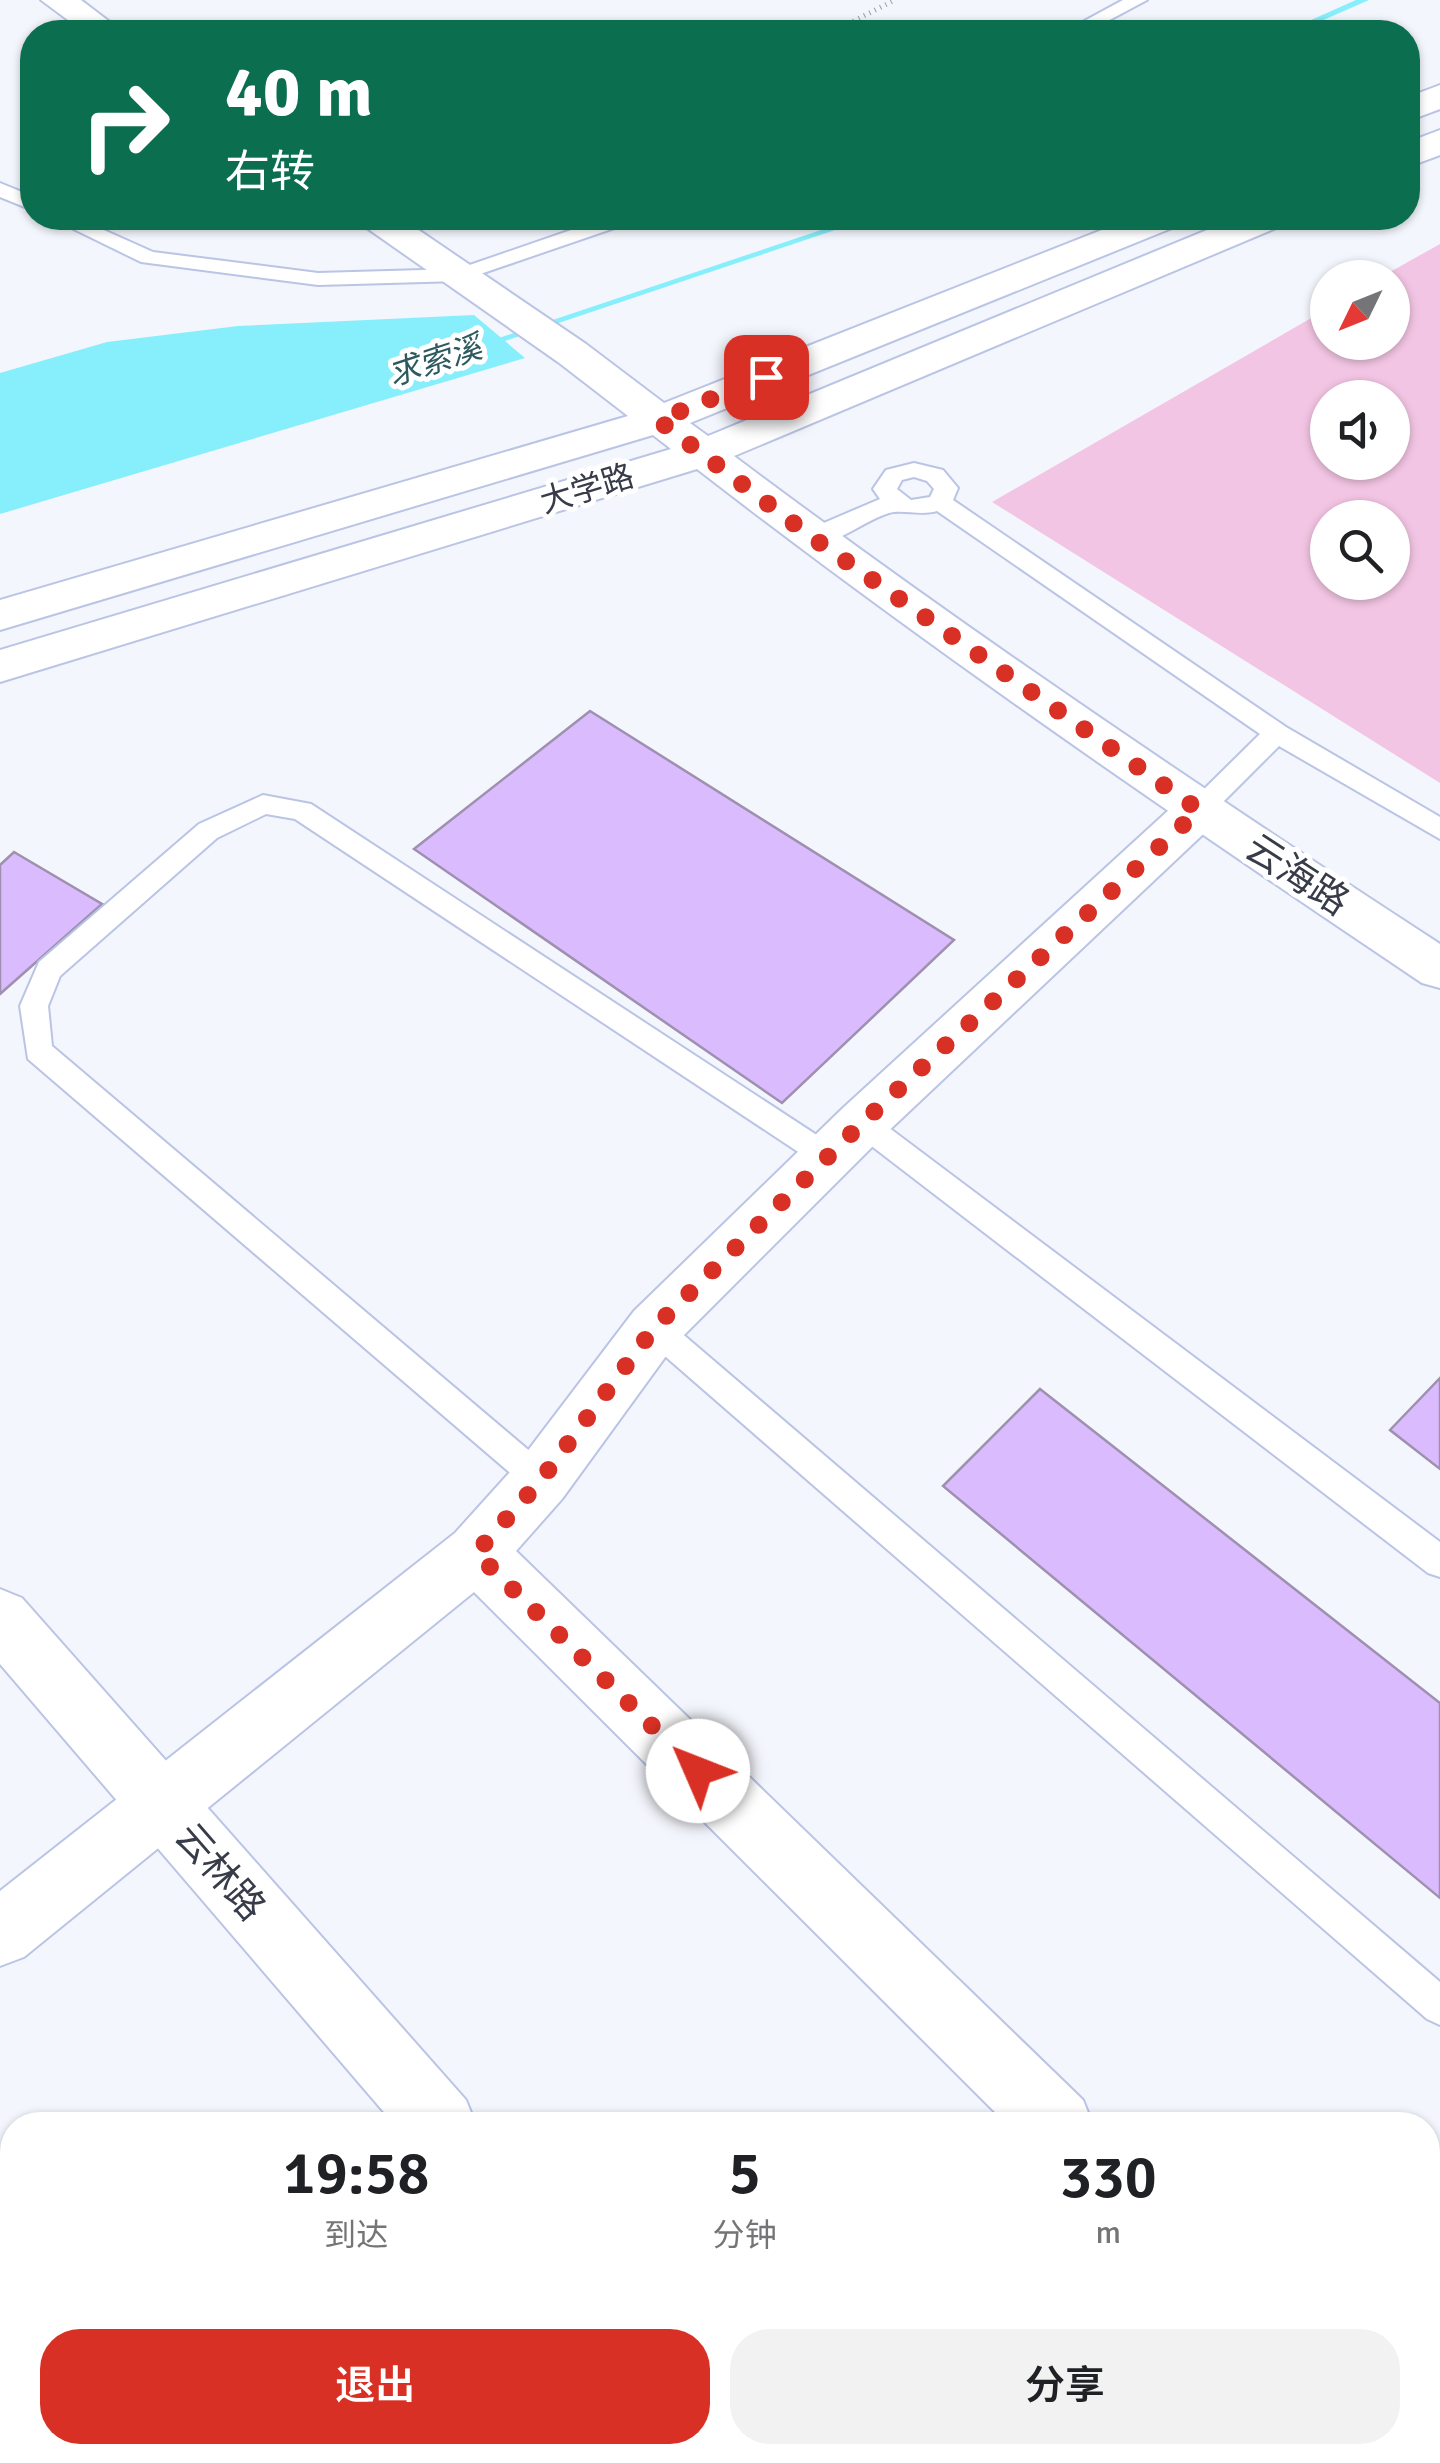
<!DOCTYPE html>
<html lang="zh">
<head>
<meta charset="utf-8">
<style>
	:root { --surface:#fff; --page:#f2f2f2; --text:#202124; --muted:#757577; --accent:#d93025 }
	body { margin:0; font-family:Signika,"Noto Sans SC",sans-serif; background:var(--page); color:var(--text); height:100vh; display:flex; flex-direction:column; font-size:38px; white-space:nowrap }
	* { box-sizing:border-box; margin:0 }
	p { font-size:32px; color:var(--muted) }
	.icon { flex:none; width:55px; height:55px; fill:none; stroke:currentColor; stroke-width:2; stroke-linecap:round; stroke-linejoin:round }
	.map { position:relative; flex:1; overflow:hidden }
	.panel { position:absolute; left:0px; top:2112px; width:1440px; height:352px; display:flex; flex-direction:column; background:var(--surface); border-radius:40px 40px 0 0; box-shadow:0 2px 8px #0004 }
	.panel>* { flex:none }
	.guide { position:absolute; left:20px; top:20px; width:1400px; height:210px; border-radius:40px; box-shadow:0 2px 8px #0004; background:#0b6e4f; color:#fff; overflow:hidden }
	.needle { width:65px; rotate:227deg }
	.buttons { position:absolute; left:1310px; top:260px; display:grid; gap:20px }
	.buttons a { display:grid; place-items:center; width:100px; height:100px; border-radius:50%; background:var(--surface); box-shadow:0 2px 8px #0004; font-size:50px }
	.pin { position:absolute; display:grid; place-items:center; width:85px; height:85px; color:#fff; margin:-42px; border-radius:20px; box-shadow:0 5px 15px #0006 }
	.me { position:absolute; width:110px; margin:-55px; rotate:314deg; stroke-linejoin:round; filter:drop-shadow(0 0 8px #0008) }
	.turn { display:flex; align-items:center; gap:35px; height:210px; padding:0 40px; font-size:45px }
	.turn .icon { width:130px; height:130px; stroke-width:2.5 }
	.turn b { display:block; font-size:70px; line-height:85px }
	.eta { display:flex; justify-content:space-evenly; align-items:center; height:170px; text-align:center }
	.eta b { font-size:60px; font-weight:600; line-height:70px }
	.button { display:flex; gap:20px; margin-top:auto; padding:20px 40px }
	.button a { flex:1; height:115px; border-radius:40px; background:var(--accent); color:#fff; font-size:40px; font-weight:600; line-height:115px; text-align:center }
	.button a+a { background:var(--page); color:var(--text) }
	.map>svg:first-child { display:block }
	.green { fill:#f3c5e4; fill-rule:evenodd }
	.water { fill:#87eefb }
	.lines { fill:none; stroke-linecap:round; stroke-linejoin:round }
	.stream { fill:#87eefb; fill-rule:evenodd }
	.building { fill:#d9bbfe; stroke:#9e90af; stroke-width:2.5 }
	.lane-casing { stroke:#bac4e5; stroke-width:4 }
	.street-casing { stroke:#bac4e5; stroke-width:4 }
	.secondary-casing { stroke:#bac4e5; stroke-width:4 }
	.path { stroke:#9a9da7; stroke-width:5; stroke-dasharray:1 5; stroke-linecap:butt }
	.lane { fill:#fff; fill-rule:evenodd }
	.street { fill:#fff; fill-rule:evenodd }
	.secondary { fill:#fff; fill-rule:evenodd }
	.route { stroke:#d93025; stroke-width:18; stroke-dasharray:0 32.4 }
	.labels { text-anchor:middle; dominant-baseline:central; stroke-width:10; stroke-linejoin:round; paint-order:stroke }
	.far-water-label { font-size:32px; font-style:italic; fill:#2c5a5f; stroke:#fff }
	.far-street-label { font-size:32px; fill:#383c49; stroke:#fff }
	.street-label { font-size:38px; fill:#383c49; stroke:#fff }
</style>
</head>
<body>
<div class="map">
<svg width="1440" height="2463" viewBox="0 0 1440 2463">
	<rect width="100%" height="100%" fill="#f4f6fd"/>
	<path class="green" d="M1440 244V783L992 502 1327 309 1328 342H1392V278L1381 277ZM1328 398H1392V462H1328ZM1328 518H1392V582H1328Z"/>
	<path class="water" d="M474 315 525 358 0 514V373L107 342 238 326Z"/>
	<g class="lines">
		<path class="stream" d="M1356 0H1369L1296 32H1284Z
			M857 218H871L490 346 486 347 481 344Z"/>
	</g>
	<path class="building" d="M590 711 954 940 782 1103 414 849Z
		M14 852 102 904 0 994V865Z
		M1440 1378V1469L1390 1430Z
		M1040 1389 1440 1703V1898L943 1486Z"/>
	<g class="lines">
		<defs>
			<path id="lane" d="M1123 0H1147L1087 32H1064Z
				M0 183 32 196V210L0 197Z
				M51 218H77L153 252 318 273 458 269 606 218H635L632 222 460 281 318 285 141 262Z
				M914 463 943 470 958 488 953 500 1286 727 1440 817V839L1279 746 1208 817H1190L1186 810 1190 803 1260 734 937 511C920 516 902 509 889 513 864 520 831 550 805 543L801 537 805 531 880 499 873 489 886 470ZM914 477 927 481 934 489 930 497 911 500 897 489 902 480Z
				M263 795 311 804 838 1149 843 1157 838 1165 828 1169 818 1165 295 819 266 814 217 838 60 976 48 1006 52 1046 552 1470 557 1480 552 1490 541 1495 530 1490 28 1059 20 1006 39 962 199 824Z
				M862 1111 872 1115 1440 1542V1577L1428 1573 852 1131 848 1123 852 1115Z
				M654 1315 665 1319 1440 1982V2025L1427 2019 643 1337 639 1328 643 1319Z"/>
			<path id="street" d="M1199 793 1216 798 1223 810 1216 822 881 1138 674 1345 562 1499 516 1551 1083 2100 1093 2125H1008L474 1592 24 1957 0 1966V1891L455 1533 520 1461 634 1311 843 1108 1182 798Z
				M1428 2429 1440 2449V2463H1364L1359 2452H1428Z
				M771 2452H852L847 2463H767Z"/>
			<path id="secondary" d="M41 0H81L123 32H84Z
				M1440 85V109L1408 121V97Z
				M1440 130V155L1408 167V142Z
				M358 218H401L586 344 664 403 1132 218H1183L1177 226 690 423 708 436 1236 218H1287L1281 226 734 456C963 628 1201 788 1440 944V988L1422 983C1176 818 932 651 697 469L0 682V650L671 449 653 435 0 630V600L628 416 558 362 364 226Z
				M0 1589 22 1598 466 2100 476 2125H395L0 1664Z
				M688 2452H770L774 2463H693Z"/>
		</defs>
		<use href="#lane" class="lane-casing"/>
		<use href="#street" class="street-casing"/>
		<use href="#secondary" class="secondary-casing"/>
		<path class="path" d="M832 32 895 0
			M460 225 474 218"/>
		<use href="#lane" class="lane"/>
		<use href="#street" class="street"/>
		<use href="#secondary" class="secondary"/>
	</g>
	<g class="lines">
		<path class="route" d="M698 1771 476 1553 541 1480 654 1328 862 1123 1199 810 813 538 658 420 766 377"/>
	</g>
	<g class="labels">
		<g class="far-water-label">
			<text transform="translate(435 361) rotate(-18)">求索溪</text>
		</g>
		<g class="far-street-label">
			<text transform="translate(587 489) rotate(-17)">大学路</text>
		</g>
		<g class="street-label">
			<text transform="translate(1297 875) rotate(33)">云海路</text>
			<text transform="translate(220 1872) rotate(49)">云林路</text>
		</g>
	</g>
</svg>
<div class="buttons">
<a><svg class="needle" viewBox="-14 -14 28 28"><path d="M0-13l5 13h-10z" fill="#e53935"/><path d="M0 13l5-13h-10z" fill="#757577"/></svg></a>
<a><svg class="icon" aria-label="sound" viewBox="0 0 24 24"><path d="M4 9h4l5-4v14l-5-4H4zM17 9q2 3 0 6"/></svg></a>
<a><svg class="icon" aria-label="search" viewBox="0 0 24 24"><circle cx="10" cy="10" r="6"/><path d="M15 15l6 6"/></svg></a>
</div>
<div class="pin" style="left:766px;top:377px;background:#d93025"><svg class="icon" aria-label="arrive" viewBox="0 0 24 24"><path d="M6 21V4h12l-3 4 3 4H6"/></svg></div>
<svg class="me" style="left:698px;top:1771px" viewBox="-20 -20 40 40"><circle r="19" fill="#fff"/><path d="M0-13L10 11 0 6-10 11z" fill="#d93025"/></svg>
<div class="guide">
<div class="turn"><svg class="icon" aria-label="right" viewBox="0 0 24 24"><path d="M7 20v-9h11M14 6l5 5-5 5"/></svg><div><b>40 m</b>右转</div></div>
</div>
<section class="panel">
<div class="eta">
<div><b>19:58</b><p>到达</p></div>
<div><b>5</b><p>分钟</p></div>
<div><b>330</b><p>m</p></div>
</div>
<div class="button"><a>退出</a><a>分享</a></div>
</section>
</div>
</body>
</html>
